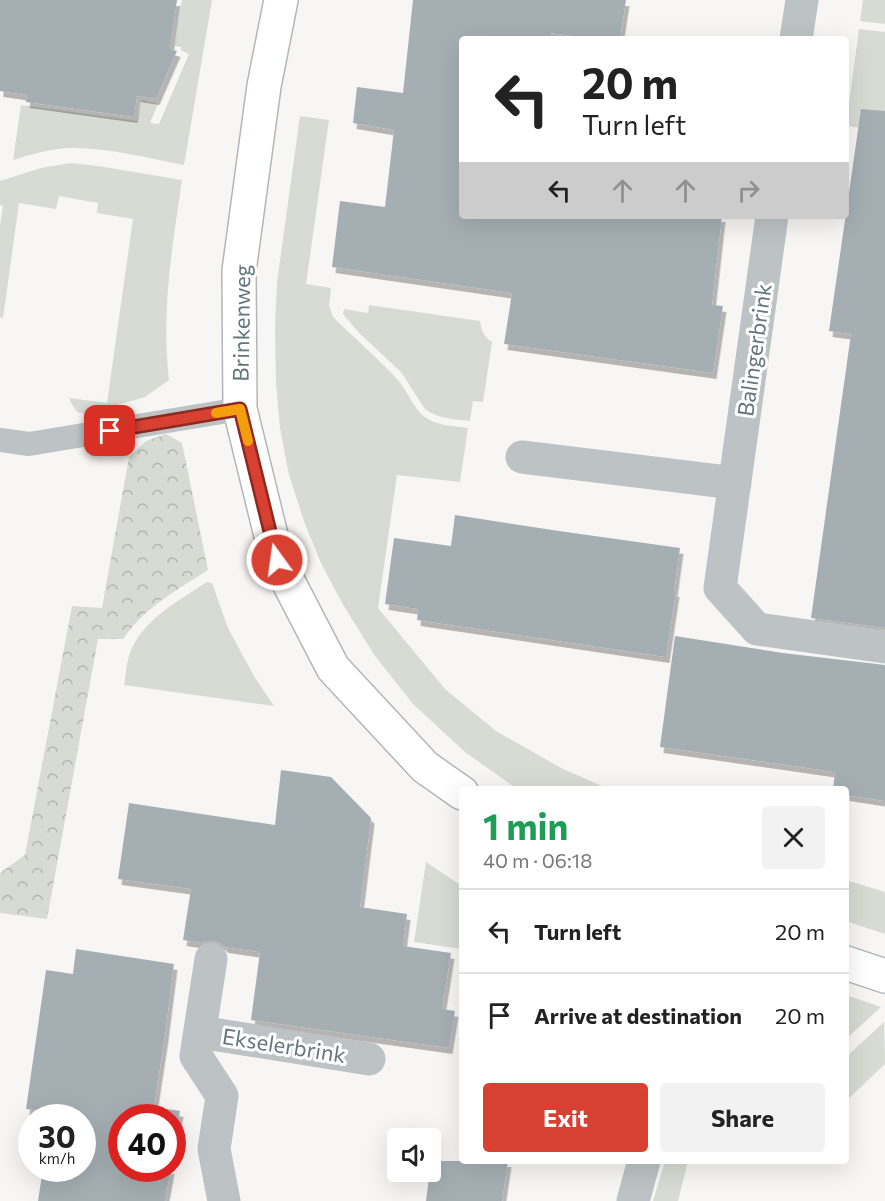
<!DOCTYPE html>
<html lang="en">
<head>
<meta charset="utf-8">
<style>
	:root { --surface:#fff; --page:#f2f2f2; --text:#222; --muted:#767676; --line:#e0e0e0; --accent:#d84132 }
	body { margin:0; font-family:Commissioner,sans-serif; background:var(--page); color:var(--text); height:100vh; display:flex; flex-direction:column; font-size:22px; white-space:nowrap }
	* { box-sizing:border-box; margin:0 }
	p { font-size:20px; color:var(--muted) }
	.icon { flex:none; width:33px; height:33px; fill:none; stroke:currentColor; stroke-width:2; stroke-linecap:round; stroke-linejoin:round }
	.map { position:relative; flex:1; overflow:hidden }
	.details { position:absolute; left:459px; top:786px; width:390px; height:378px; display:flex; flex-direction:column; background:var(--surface); border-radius:6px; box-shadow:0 6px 24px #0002 }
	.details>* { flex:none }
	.guide { position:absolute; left:459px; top:36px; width:390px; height:183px; border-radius:6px; box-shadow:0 6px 24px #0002; background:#fff; color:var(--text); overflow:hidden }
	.fabs { position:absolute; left:387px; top:1128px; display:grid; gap:12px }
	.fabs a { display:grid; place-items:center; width:54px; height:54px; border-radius:6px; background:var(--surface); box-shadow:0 6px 24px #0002; font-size:30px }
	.speed { position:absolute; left:18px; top:1104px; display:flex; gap:12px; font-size:30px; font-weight:700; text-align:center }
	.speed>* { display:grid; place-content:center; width:78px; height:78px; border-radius:50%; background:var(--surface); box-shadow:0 6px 24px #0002; line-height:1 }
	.speed small { font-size:15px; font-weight:400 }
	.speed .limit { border:9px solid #d22; background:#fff; color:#111 }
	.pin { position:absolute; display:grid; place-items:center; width:51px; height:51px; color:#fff; margin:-26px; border-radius:12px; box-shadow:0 3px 9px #0006 }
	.me { position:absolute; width:66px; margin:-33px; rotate:346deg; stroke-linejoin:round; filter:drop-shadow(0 0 4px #0008) }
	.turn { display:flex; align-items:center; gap:21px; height:126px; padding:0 24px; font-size:27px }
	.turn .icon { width:78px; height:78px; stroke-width:2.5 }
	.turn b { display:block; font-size:42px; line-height:51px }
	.lanes { display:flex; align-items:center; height:57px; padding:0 24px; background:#0003; justify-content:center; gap:30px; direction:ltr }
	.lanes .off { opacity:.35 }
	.round { display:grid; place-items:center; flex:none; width:63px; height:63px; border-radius:6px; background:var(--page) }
	.overview { display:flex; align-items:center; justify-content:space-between; height:102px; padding:0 24px }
	h1 { font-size:36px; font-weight:700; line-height:45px; color:#1e9e55 }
	.primary-button { display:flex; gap:12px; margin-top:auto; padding:12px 24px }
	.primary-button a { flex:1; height:69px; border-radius:6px; background:var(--accent); color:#fff; font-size:24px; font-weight:700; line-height:69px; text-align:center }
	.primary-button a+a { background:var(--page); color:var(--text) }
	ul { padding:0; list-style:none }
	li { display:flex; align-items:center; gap:18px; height:84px; padding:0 24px; border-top:2px solid var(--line) }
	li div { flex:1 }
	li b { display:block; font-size:22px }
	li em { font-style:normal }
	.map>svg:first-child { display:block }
	.green { fill:#d7dbd3 }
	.forest { fill:url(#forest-crowns) }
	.building { fill:#a5afb3; filter:url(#shadow) }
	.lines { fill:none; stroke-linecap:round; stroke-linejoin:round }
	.secondary-casing { stroke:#b0b7ba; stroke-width:36 }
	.lane { stroke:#bdc3c5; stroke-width:24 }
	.street { stroke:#bdc3c5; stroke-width:33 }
	.secondary { stroke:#fff; stroke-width:33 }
	.route-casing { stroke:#8c2a20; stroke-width:15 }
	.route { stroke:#d84132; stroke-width:10 }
	.slow { stroke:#f59e0b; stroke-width:10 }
	.labels { text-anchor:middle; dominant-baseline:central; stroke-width:6; stroke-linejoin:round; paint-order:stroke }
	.street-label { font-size:22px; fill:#63767d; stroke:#fff }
</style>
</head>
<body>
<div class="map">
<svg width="885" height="1201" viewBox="0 0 885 1201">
	<defs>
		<pattern id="forest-crowns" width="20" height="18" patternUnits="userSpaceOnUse" patternTransform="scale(1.5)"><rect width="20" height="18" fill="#d7dbd3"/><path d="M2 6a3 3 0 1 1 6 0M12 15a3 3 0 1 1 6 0" fill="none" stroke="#b2b6b0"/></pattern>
		<filter id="shadow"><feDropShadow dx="3.5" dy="6" stdDeviation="0" flood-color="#0004"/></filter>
	</defs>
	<rect width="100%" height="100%" fill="#f7f6f4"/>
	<path class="green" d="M182 0H212L184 165C148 158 110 148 73 148 52 148 33 154 13 160L21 105 137 121 141 100 158 104 150 123 159 124 189 54 181 50V47L175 46Z
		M863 0H885V24L860 21Z
		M859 29 885 32V131L846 126Z
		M300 116 329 120 306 284 331 288 329 306 333 317C354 338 377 357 397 379 408 391 413 410 428 419 439 426 456 426 468 428L460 482 397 475 378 608 445 689 496 731 563 769 609 789H517L465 752 413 704 375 656 342 603 321 563 305 524 289 475 280 428 276 383 275 328 277 282Z
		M71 163 98 166 182 180C172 249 161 311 169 380L145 397 86 414 77 412 71 403 70 398 107 403 133 219 97 213 98 203 59 196 56 209 19 203 3 318 0 317V226L3 206 0 205V181L41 168Z
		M369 305 480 321C481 330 484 337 492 342L483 402 473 401 470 421C455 419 437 419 425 409L401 372 359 333 343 314 344 309 368 313Z
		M207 582 212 583 228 628 254 676 274 706 124 685C126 675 126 665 129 656 140 621 178 601 207 582Z
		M426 862 462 886V949L414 942Z
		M846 880 885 892V934L846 921Z
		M846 995 881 1007 846 1039Z
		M884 1022 885 1064 846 1101V1057Z
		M665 1161H688L678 1201H653Z"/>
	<path class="forest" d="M166 434 182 443 208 570C177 590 145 607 123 639H98L47 919 0 913V873L25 855 72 606 102 608 129 457 146 441Z"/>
	<path class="building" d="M0 0H177L170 49 177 51 156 99 137 96 134 117 26 102 27 95 0 91Z
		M413 0H626L620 39H595L551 33 550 39H462V216H722L712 305 723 306 713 373 504 344 512 293 332 267 340 201 385 207 394 130 353 123 357 87 403 93Z
		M861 109 885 111V628L811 618 851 334 829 331Z
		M455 515 559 531 680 548 674 591H676L666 657 417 620 418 609 385 604 394 538 451 546Z
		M675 636 783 653 885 665V801L846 795V789H833L835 772 660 747Z
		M281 770 331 777 371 818 360 907 407 914 403 946 451 953 442 1009 455 1011 449 1048 251 1020 260 952 225 947 222 944 214 941H205L202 943 183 940 191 889 118 879 129 803 275 825Z
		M76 949 174 964 165 1035 154 1107 180 1111 172 1156V1118H122V1168H171L165 1201H38L43 1168H82V1118H50L51 1112 26 1109 46 970 73 974Z
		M431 1161H508L502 1201H426Z"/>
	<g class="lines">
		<defs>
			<path id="secondary" d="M281 0 264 86 239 271 240 409 277 560 333 668 425 767 462 793
				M846 963 885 976"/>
		</defs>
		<use href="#secondary" class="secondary-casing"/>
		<path class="lane" d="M0 440 29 444 240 409"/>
		<path class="street" d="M796 39 802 0
			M772 216 720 588 757 629 885 647
			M522 457 735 483
			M211 959 196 1056 222 1096 214 1149 224 1201
			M200 1032 369 1059
			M633 1201 644 1161"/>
		<use href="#secondary" class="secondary"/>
	</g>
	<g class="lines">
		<defs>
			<path id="route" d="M110 431 240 409 277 560"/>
		</defs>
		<use href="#route" class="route-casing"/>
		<use href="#route" class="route"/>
		<path class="slow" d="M216 413 240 409 248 441"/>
	</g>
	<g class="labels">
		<g class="street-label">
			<text transform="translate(241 323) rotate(-89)">Brinkenweg</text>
			<text transform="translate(754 350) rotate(-82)">Balingerbrink</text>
			<text transform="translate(284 1045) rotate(9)">Ekselerbrink</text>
		</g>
	</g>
</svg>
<div class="fabs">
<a><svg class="icon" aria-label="sound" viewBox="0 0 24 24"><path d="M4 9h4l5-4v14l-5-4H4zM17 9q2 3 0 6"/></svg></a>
</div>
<div class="speed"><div>30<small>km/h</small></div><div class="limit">40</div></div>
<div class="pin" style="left:110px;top:431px;background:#d93025"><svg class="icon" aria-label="arrive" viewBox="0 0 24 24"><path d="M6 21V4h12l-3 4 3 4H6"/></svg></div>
<svg class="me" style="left:277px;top:560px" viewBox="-20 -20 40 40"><circle r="17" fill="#d84132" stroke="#fff" stroke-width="3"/><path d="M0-11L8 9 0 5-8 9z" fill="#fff"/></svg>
<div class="guide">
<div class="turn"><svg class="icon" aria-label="left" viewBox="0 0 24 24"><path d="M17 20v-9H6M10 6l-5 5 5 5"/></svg><div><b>20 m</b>Turn left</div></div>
<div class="lanes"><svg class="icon" aria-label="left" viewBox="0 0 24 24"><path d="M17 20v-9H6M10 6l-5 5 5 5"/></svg><svg class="icon off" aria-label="ahead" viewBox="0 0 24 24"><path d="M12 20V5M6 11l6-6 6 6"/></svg><svg class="icon off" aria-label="ahead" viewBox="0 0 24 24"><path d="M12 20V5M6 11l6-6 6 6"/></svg><svg class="icon off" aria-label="right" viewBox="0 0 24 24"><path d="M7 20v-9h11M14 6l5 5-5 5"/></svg></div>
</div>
<section class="details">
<div class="overview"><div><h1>1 min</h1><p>40 m · 06:18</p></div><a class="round"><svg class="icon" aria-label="close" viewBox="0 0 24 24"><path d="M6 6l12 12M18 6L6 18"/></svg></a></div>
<ul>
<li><svg class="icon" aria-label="left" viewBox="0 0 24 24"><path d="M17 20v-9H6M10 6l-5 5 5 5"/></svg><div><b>Turn left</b></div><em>20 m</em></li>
<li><svg class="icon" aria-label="arrive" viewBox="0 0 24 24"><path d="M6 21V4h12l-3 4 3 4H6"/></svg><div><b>Arrive at destination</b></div><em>20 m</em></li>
</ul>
<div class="primary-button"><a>Exit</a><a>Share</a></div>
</section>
</div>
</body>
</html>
